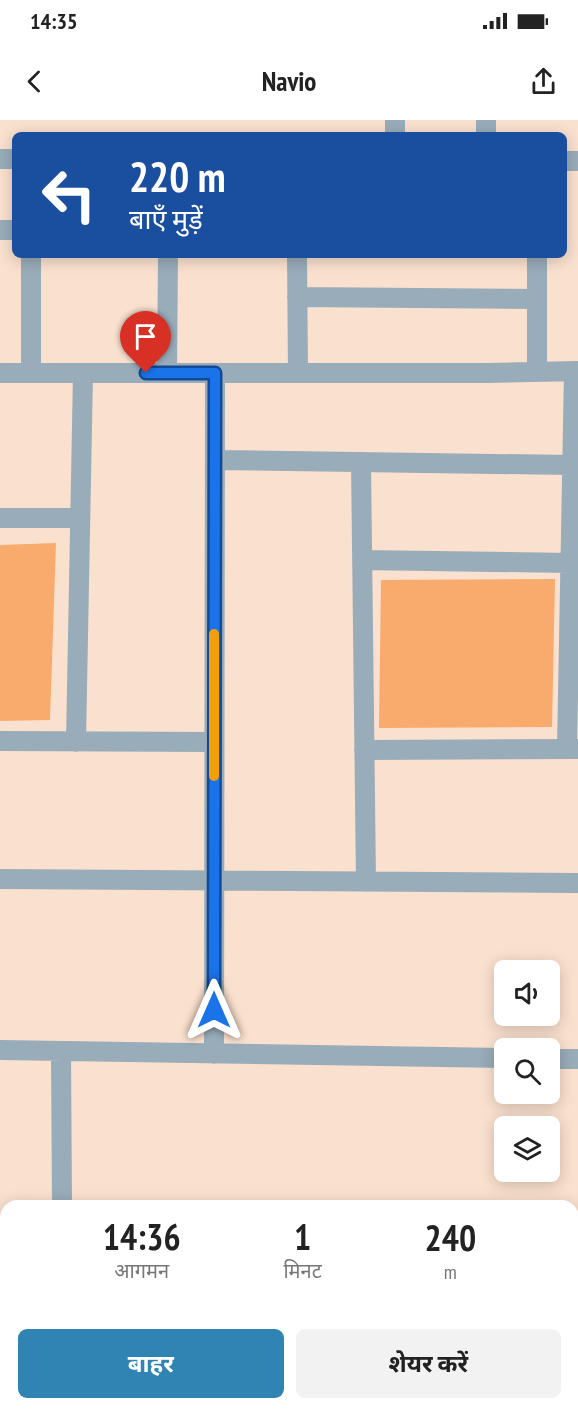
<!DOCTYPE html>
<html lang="hi">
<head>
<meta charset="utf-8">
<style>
	:root { --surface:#fff; --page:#f2f2f2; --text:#222; --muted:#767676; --accent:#3084b4 }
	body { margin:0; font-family:"PT Sans Narrow","Noto Sans Devanagari",sans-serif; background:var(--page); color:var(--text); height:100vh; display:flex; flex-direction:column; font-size:22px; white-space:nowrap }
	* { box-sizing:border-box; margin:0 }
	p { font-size:20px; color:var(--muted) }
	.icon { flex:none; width:33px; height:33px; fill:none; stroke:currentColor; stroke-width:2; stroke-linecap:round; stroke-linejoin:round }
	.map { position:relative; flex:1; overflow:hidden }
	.drawer { position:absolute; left:0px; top:1080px; width:579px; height:210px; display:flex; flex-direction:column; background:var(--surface); border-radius:18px 18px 0 0; box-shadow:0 3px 15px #0003 }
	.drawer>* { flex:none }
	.guide { position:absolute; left:12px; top:12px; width:555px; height:126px; border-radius:9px; box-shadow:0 3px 15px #0003; background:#1a4fa0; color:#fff; overflow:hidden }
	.fabs { position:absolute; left:494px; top:840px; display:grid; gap:12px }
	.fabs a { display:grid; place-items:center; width:66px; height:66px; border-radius:9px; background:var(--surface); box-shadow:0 3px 15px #0003; font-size:30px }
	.pin { position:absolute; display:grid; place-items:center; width:51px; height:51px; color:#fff; margin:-62px -26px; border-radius:50% 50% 50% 0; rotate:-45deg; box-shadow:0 0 6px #0007 }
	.pin .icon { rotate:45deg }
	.me { position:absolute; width:66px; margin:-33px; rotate:0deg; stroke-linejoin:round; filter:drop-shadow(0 0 4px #0008) }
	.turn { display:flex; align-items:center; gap:21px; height:126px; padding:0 18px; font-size:27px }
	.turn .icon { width:78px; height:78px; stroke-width:2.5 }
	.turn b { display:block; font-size:42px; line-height:51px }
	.eta { display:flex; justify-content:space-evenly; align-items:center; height:102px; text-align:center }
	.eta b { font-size:36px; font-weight:700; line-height:42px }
	.cta { display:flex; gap:12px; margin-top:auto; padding:12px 18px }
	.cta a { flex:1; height:69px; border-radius:9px; background:var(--accent); color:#fff; font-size:24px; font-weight:700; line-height:69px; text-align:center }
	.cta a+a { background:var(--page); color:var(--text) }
	.status { display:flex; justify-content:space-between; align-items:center; height:42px; padding:0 30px; background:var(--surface); direction:ltr }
	.status svg { height:16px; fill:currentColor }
	header { display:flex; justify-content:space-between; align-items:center; height:78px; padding:0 18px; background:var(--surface); font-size:27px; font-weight:700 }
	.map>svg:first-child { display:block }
	.green { fill:#f9ab6d }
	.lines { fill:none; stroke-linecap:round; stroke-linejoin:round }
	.minor { stroke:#99acb9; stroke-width:20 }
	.route-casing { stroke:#114b97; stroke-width:15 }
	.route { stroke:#1a73e8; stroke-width:10 }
	.slow { stroke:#f59e0b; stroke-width:10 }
</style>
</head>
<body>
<div class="status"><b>14:35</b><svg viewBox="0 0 49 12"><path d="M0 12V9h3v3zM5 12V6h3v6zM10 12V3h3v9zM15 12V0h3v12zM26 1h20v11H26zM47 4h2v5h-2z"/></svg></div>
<header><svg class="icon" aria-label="back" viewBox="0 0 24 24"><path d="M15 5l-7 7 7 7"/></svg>Navio<svg class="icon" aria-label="share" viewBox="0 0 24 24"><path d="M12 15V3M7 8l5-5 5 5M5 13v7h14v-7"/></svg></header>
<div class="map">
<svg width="578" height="1290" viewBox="0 0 578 1290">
	<rect width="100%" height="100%" fill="#fae0ce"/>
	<path class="green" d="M56 423 50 600 0 601V425Z
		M555 459 552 607 379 608 381 460Z"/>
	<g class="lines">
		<path class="minor" d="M395 0V15
			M486 15V0
			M0 39H15
			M564 41H578
			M0 110H15
			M31 135V253
			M297 135 298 253
			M537 135V252
			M297 177 537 179
			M0 253H487L578 251
			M167 253 168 135
			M215 340 572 345
			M361 342 366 762
			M0 398H80
			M362 440 571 443
			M0 621 214 622
			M76 622 83 253
			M567 629 574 251
			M364 630 578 629
			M0 759 578 763
			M0 930 504 938
			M61 931 62 1086
			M214 934 215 253
			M549 939H578
			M573 1119H578
			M63 1284 64 1290
			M392 1284V1290
			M232 1290V1284
			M533 1290V1284"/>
	</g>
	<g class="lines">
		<defs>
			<path id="route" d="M146 253H215L214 890"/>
		</defs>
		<use href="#route" class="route-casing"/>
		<use href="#route" class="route"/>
		<path class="slow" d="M214 656V514"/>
	</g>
</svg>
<div class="fabs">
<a><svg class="icon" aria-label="sound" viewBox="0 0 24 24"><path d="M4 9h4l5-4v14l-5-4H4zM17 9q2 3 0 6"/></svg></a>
<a><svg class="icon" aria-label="search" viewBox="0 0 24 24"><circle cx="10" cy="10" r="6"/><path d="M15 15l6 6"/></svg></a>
<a><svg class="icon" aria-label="layers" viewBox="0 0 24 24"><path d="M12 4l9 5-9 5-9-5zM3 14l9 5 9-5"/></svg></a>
</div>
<div class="pin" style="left:146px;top:253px;background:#d93025"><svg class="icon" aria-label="arrive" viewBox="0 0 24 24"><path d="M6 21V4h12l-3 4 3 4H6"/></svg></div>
<svg class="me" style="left:214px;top:890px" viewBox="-20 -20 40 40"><path d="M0-17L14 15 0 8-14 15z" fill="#1a73e8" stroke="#fff" stroke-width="4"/></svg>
<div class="guide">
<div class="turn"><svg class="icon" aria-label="left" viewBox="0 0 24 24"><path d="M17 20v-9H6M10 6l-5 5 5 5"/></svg><div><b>220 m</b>बाएँ मुड़ें</div></div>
</div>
<section class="drawer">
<div class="eta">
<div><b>14:36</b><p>आगमन</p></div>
<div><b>1</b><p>मिनट</p></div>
<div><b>240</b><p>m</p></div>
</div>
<div class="cta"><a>बाहर</a><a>शेयर करें</a></div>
</section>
</div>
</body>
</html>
